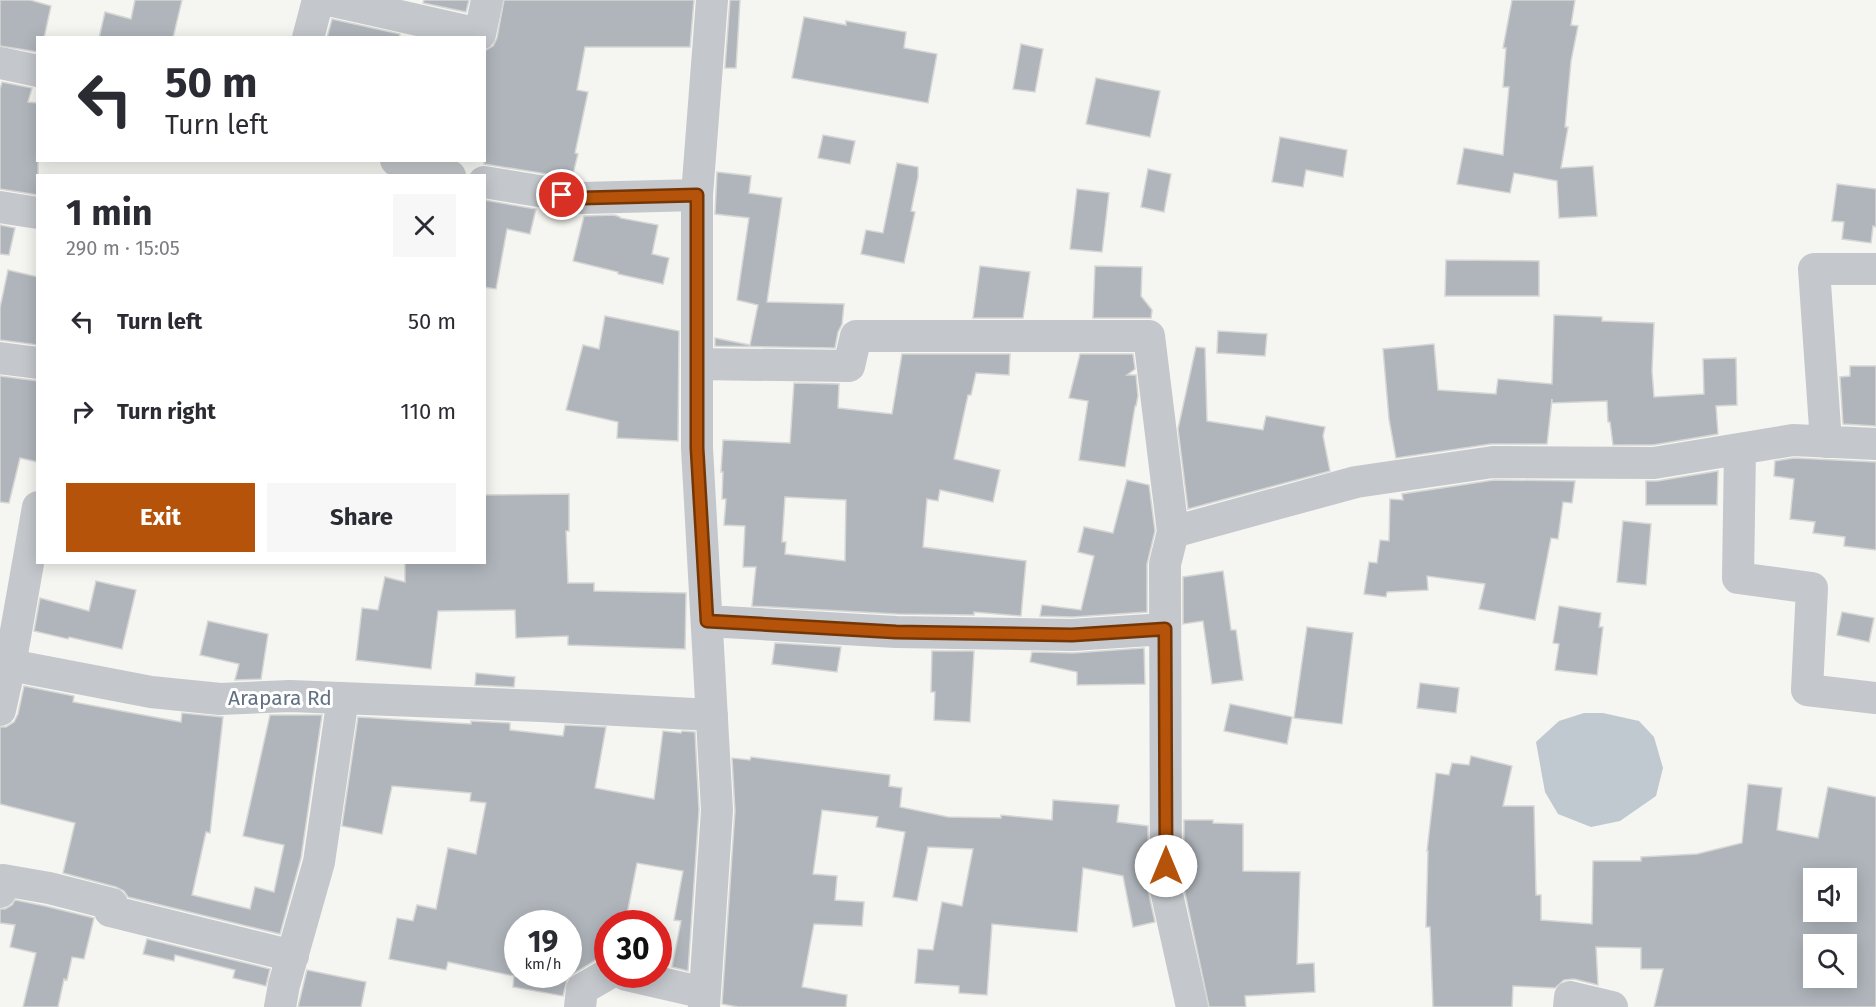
<!DOCTYPE html>
<html lang="en">
<head>
<meta charset="utf-8">
<style>
	:root { --surface:#fff; --page:#f7f7f7; --text:#2b2b33; --muted:#7c7c81; --accent:#b45309 }
	body { margin:0; font-family:"Fira Sans",sans-serif; background:var(--page); color:var(--text); height:100vh; display:flex; flex-direction:column; font-size:22px; white-space:nowrap }
	* { box-sizing:border-box; margin:0 }
	p { font-size:20px; color:var(--muted) }
	.icon { flex:none; width:33px; height:33px; fill:none; stroke:currentColor; stroke-width:2; stroke-linecap:round; stroke-linejoin:round }
	.map { position:relative; flex:1; overflow:hidden }
	.panel { position:absolute; left:36px; top:174px; width:450px; height:390px; display:flex; flex-direction:column; background:var(--surface); border-radius:0px; box-shadow:0 3px 15px #0003 }
	.panel>* { flex:none }
	.top-card { position:absolute; left:36px; top:36px; width:450px; height:126px; border-radius:0px; box-shadow:0 3px 15px #0003; background:#fff; color:var(--text); overflow:hidden }
	.controls { position:absolute; left:1803px; top:868px; display:grid; gap:12px }
	.controls a { display:grid; place-items:center; width:54px; height:54px; border-radius:0px; background:var(--surface); box-shadow:0 3px 15px #0003; font-size:30px }
	.speed { position:absolute; left:504px; top:910px; display:flex; gap:12px; font-size:30px; font-weight:700; text-align:center }
	.speed>* { display:grid; place-content:center; width:78px; height:78px; border-radius:50%; background:var(--surface); box-shadow:0 3px 15px #0003; line-height:1 }
	.speed small { font-size:15px; font-weight:400 }
	.speed .limit { border:9px solid #d22; background:#fff; color:#111 }
	.pin { position:absolute; display:grid; place-items:center; width:51px; height:51px; color:#fff; margin:-26px; border:3px solid #fff; border-radius:50%; box-shadow:0 2px 6px #0007 }
	.me { position:absolute; width:66px; margin:-33px; rotate:0deg; stroke-linejoin:round; filter:drop-shadow(0 0 4px #0008) }
	.turn { display:flex; align-items:center; gap:21px; height:126px; padding:0 30px; font-size:27px }
	.turn .icon { width:78px; height:78px; stroke-width:2.5 }
	.turn b { display:block; font-size:42px; line-height:51px }
	.round { display:grid; place-items:center; flex:none; width:63px; height:63px; border-radius:0px; background:var(--page) }
	.summary { display:flex; align-items:center; justify-content:space-between; height:102px; padding:0 30px }
	h1 { font-size:36px; font-weight:700; line-height:45px }
	.action { display:flex; gap:12px; margin-top:auto; padding:12px 30px }
	.action a { flex:1; height:69px; border-radius:0px; background:var(--accent); color:#fff; font-size:24px; font-weight:700; line-height:69px; text-align:center }
	.action a+a { background:var(--page); color:var(--text) }
	ul { padding:0; list-style:none }
	li { display:flex; align-items:center; gap:18px; height:90px; padding:0 30px }
	li div { flex:1 }
	li b { display:block; font-size:22px }
	li em { font-style:normal }
	.map>svg:first-child { display:block }
	.water { fill:#c0c9cf }
	.building { fill:#afb5bb; stroke:#d6d6d4; stroke-width:1.5; fill-rule:evenodd }
	.lines { fill:none; stroke-linecap:round; stroke-linejoin:round }
	.minor { stroke:#c4c7cb; stroke-width:32 }
	.route-casing { stroke:#753606; stroke-width:15 }
	.route { stroke:#b45309; stroke-width:10 }
	.labels { text-anchor:middle; dominant-baseline:central; stroke-width:6; stroke-linejoin:round; paint-order:stroke }
	.street-label { font-size:21px; fill:#627184; stroke:#fff }
</style>
</head>
<body>
<div class="map">
<svg width="1876" height="1007" viewBox="0 0 1876 1007">
	<rect width="100%" height="100%" fill="#f5f5f1"/>
	<path class="water" d="M1584 713H1603L1639 721 1654 737 1663 768 1656 796 1620 821 1591 827 1558 814 1545 792 1536 742 1559 721Z"/>
	<path class="building" d="M0 0H30L51 6 44 38H38V52L0 46Z
		M135 0H182L173 38H99L105 12 131 19Z
		M424 0H469L466 12 423 3Z
		M504 0H694L690 47H585L577 90 588 92 575 153 578 154 572 178 484 164V51L493 46 497 38Z
		M730 0H740L736 68H725Z
		M1512 0H1575L1571 25 1578 26 1571 61 1565 127H1568L1561 168 1593 166 1597 216 1559 218 1557 181 1514 173 1510 193 1457 184 1464 148 1503 155 1509 87H1503L1506 48H1503Z
		M804 17 846 25V21L906 32 904 48 937 54 928 103 792 78Z
		M332 19 400 34 399 38H327Z
		M1021 44 1043 49 1035 92 1013 89Z
		M1096 78 1160 91 1150 137 1086 124Z
		M2 82 32 88 28 102 38 103V195L0 189V89Z
		M823 135 855 141 850 164 818 158Z
		M1280 137 1347 150 1343 177 1306 170 1303 187 1272 182Z
		M897 163 918 167V177L911 211 915 212 904 263 861 254 866 230 883 233Z
		M1148 169 1171 174 1164 212 1141 207Z
		M717 172 751 176 749 193 782 198 767 302 844 304 842 324 838 332 835 348 715 346V338L750 345 758 305 737 300 749 218 715 214Z
		M1837 184 1876 189V227L1873 226 1871 243 1842 239 1844 222 1832 221Z
		M1077 189 1109 193 1102 252 1070 249Z
		M484 200 536 209 530 234 507 229 496 289 484 287Z
		M614 215 620 217V218L658 225 652 254 669 258 663 284 618 274V272L573 261 584 216Z
		M0 225 15 228 9 255 0 254Z
		M1446 260 1539 261V296H1445Z
		M980 266 1030 272 1023 318H973Z
		M1095 266 1142 267 1141 296 1152 310 1151 318H1093Z
		M8 270 38 277V345L0 340V308Z
		M1554 315 1602 317V321L1654 323 1652 371 1654 397 1704 394 1703 359 1736 358 1737 405 1716 406 1718 434 1653 445H1613L1610 422H1608L1607 401 1552 403V399L1547 444H1491L1396 458 1389 419 1383 349 1434 344 1438 390 1496 394 1498 379 1552 384Z
		M605 316 679 331 678 441 617 438 618 422 566 410 583 345 599 349Z
		M1218 331 1267 334 1265 356 1217 353Z
		M1196 347 1205 348 1207 421 1263 430 1266 416 1325 427 1323 436 1330 471 1188 509 1178 429Z
		M902 354H1010L1009 375 976 373 971 395H968L954 459 1000 470 993 502 940 490 938 501 927 499 923 547 1026 561 1021 616 974 612V615L897 614 752 606 756 567H743L745 526 724 525 726 499H722L723 472H721L723 440 790 443 794 383 839 384 838 408 892 414ZM785 497 846 500 845 561 785 554 786 542H782Z
		M1080 354H1133L1135 369 1127 375H1136L1138 396 1136 406H1135L1125 467 1079 460 1088 401 1069 398Z
		M1850 366H1876V426L1843 424 1840 377 1850 376Z
		M0 376 38 381V462L20 458 9 503 0 502Z
		M1794 458 1876 462V550L1844 546 1845 537 1813 533 1815 522 1790 519 1794 479 1774 476 1775 461Z
		M1718 471 1717 505H1646V481H1657Z
		M1127 480 1149 485 1155 531 1147 564V612L1072 617 1040 616 1042 605 1081 610 1094 556 1078 552 1084 527 1113 533Z
		M1494 480 1575 481 1572 503 1563 502 1558 539 1551 538 1535 620 1479 609 1485 584 1427 576 1428 590 1387 592 1386 597 1364 594 1369 562 1377 563 1380 540 1389 541 1390 499 1403 500 1402 494Z
		M569 494V531H566L568 583H594V591L686 593 685 649 568 645V636L516 638 515 610 438 611 431 669 356 660 362 608 378 610 385 577 405 582V562H484V495Z
		M1623 521 1651 524 1646 585 1617 582Z
		M1223 571 1231 630H1236L1243 680 1212 684 1203 621 1183 624V577Z
		M96 581 136 590 122 649 69 637 68 639 34 631 40 598 89 611Z
		M1559 606 1601 613 1599 627H1603L1597 675 1555 670 1559 644 1553 643Z
		M1842 612 1874 618 1869 642 1837 635Z
		M208 621 268 634 261 679 235 680 239 664 200 655Z
		M1307 627 1353 633 1342 724 1294 718Z
		M775 643 841 647 837 672 772 664Z
		M1144 648 1145 684 1077 685V672L1030 662 1032 652 1073 653Z
		M932 651H974L970 722 934 720 935 692H931Z
		M476 673 515 677 514 687 475 685Z
		M1420 683 1459 688 1456 713 1417 708Z
		M24 686 74 696 73 702 181 722 182 713 223 717 210 833 206 832 192 895 250 909 255 887 274 892 284 845 243 836 270 715H322L301 858 280 934 128 897 124 891 116 887 63 873 75 823 0 804V727H6L14 722 18 714Z
		M1230 704 1292 717 1287 744 1224 731Z
		M358 717 471 724V721L510 723V730L563 736 565 725 606 727 595 788 654 799 663 731 681 733 682 731 695 732 699 810 688 971 672 967 681 921 674 920 683 871 637 863 625 924H608V956L599 958 573 974 567 980 563 996 513 987 514 976 448 962 446 970 389 959 397 918 413 921 417 905 436 909 448 848 476 854 486 803 470 801 471 793 392 786 382 834 342 826ZM518 924H568V975H518Z
		M1471 756 1512 766 1503 806H1534L1536 895H1541V920L1592 924 1593 861H1641V857L1697 854 1742 843 1748 784 1782 788 1777 830 1818 838 1828 787 1876 797V1007H1654L1663 969H1641V948L1596 947 1598 985 1574 979 1564 980 1555 988 1513 986 1512 1007H1433L1430 927H1426L1428 851H1427L1436 773 1449 775 1452 763 1469 765ZM1814 879H1846V912H1814ZM1814 945H1846V978H1814Z
		M751 757 890 775 889 786 902 788 900 807 948 817 1001 818V815L1052 820 1053 800 1119 805 1117 822 1148 826V890L1155 922 1133 927 1123 876 1083 868 1077 932 992 924 987 995 959 993V986L915 983 918 949 933 950 942 902 962 906 973 849 928 847 917 901 893 897 905 832 876 827 878 817 822 810 813 874 837 876 835 900 864 902 862 926 814 924 802 987 847 995 846 1007H738L722 1004 735 811 732 758 750 760Z
		M1184 820H1213V823L1243 824V871L1300 872 1297 964 1314 963 1315 992 1245 996 1246 1007H1209L1184 888Z
		M15 900 45 906 94 918 84 959 72 957 67 980 64 979 58 1007H23L36 953 10 947 15 925 0 923V909H5L12 905Z
		M147 939 270 969 266 986 233 978 235 970 175 955 174 961 143 954Z
		M307 970 366 982 361 1007H298Z"/>
	<g class="lines">
		<path class="minor" d="M328 0 480 34 487 0
			M308 38 318 0
			M0 63 38 71
			M396 160 450 176
			M484 182 582 198 697 195
			M0 207 38 213
			M0 358 38 363
			M697 364 849 366 856 336H1149L1173 532 1356 482 1493 462 1654 463 1793 440 1876 444
			M1826 442 1814 269H1876
			M1740 449 1738 578 1812 588 1807 690 1876 698
			M38 507 10 665 151 692 220 699 290 696 541 706 712 715
			M1173 532 1165 564 1166 890 1192 1007
			M707 621 896 632 1072 635 1165 629
			M0 710 10 665
			M0 892 3 880 49 888 112 904 110 911 293 956
			M626 975 705 993
			M280 1007 284 985 319 862 343 698
			M580 1007 582 989 608 974
			M704 1007 717 810 697 448V195L712 0
			M1569 1007 1570 997 1612 1007"/>
	</g>
	<g class="lines">
		<defs>
			<path id="route" d="M562 195 582 198 697 195V448L707 621 896 632 1072 635 1165 629 1166 866"/>
		</defs>
		<use href="#route" class="route-casing"/>
		<use href="#route" class="route"/>
	</g>
	<g class="labels">
		<g class="street-label">
			<text x="280" y="698">Arapara Rd</text>
		</g>
	</g>
</svg>
<div class="controls">
<a><svg class="icon" aria-label="sound" viewBox="0 0 24 24"><path d="M4 9h4l5-4v14l-5-4H4zM17 9q2 3 0 6"/></svg></a>
<a><svg class="icon" aria-label="search" viewBox="0 0 24 24"><circle cx="10" cy="10" r="6"/><path d="M15 15l6 6"/></svg></a>
</div>
<div class="speed"><div>19<small>km/h</small></div><div class="limit">30</div></div>
<div class="pin" style="left:562px;top:195px;background:#d93025"><svg class="icon" aria-label="arrive" viewBox="0 0 24 24"><path d="M6 21V4h12l-3 4 3 4H6"/></svg></div>
<svg class="me" style="left:1166px;top:866px" viewBox="-20 -20 40 40"><circle r="19" fill="#fff"/><path d="M0-13L10 11 0 6-10 11z" fill="#b45309"/></svg>
<div class="top-card">
<div class="turn"><svg class="icon" aria-label="left" viewBox="0 0 24 24"><path d="M17 20v-9H6M10 6l-5 5 5 5"/></svg><div><b>50 m</b>Turn left</div></div>
</div>
<section class="panel">
<div class="summary"><div><h1>1 min</h1><p>290 m · 15:05</p></div><a class="round"><svg class="icon" aria-label="close" viewBox="0 0 24 24"><path d="M6 6l12 12M18 6L6 18"/></svg></a></div>
<ul>
<li><svg class="icon" aria-label="left" viewBox="0 0 24 24"><path d="M17 20v-9H6M10 6l-5 5 5 5"/></svg><div><b>Turn left</b></div><em>50 m</em></li>
<li><svg class="icon" aria-label="right" viewBox="0 0 24 24"><path d="M7 20v-9h11M14 6l5 5-5 5"/></svg><div><b>Turn right</b></div><em>110 m</em></li>
</ul>
<div class="action"><a>Exit</a><a>Share</a></div>
</section>
</div>
</body>
</html>
